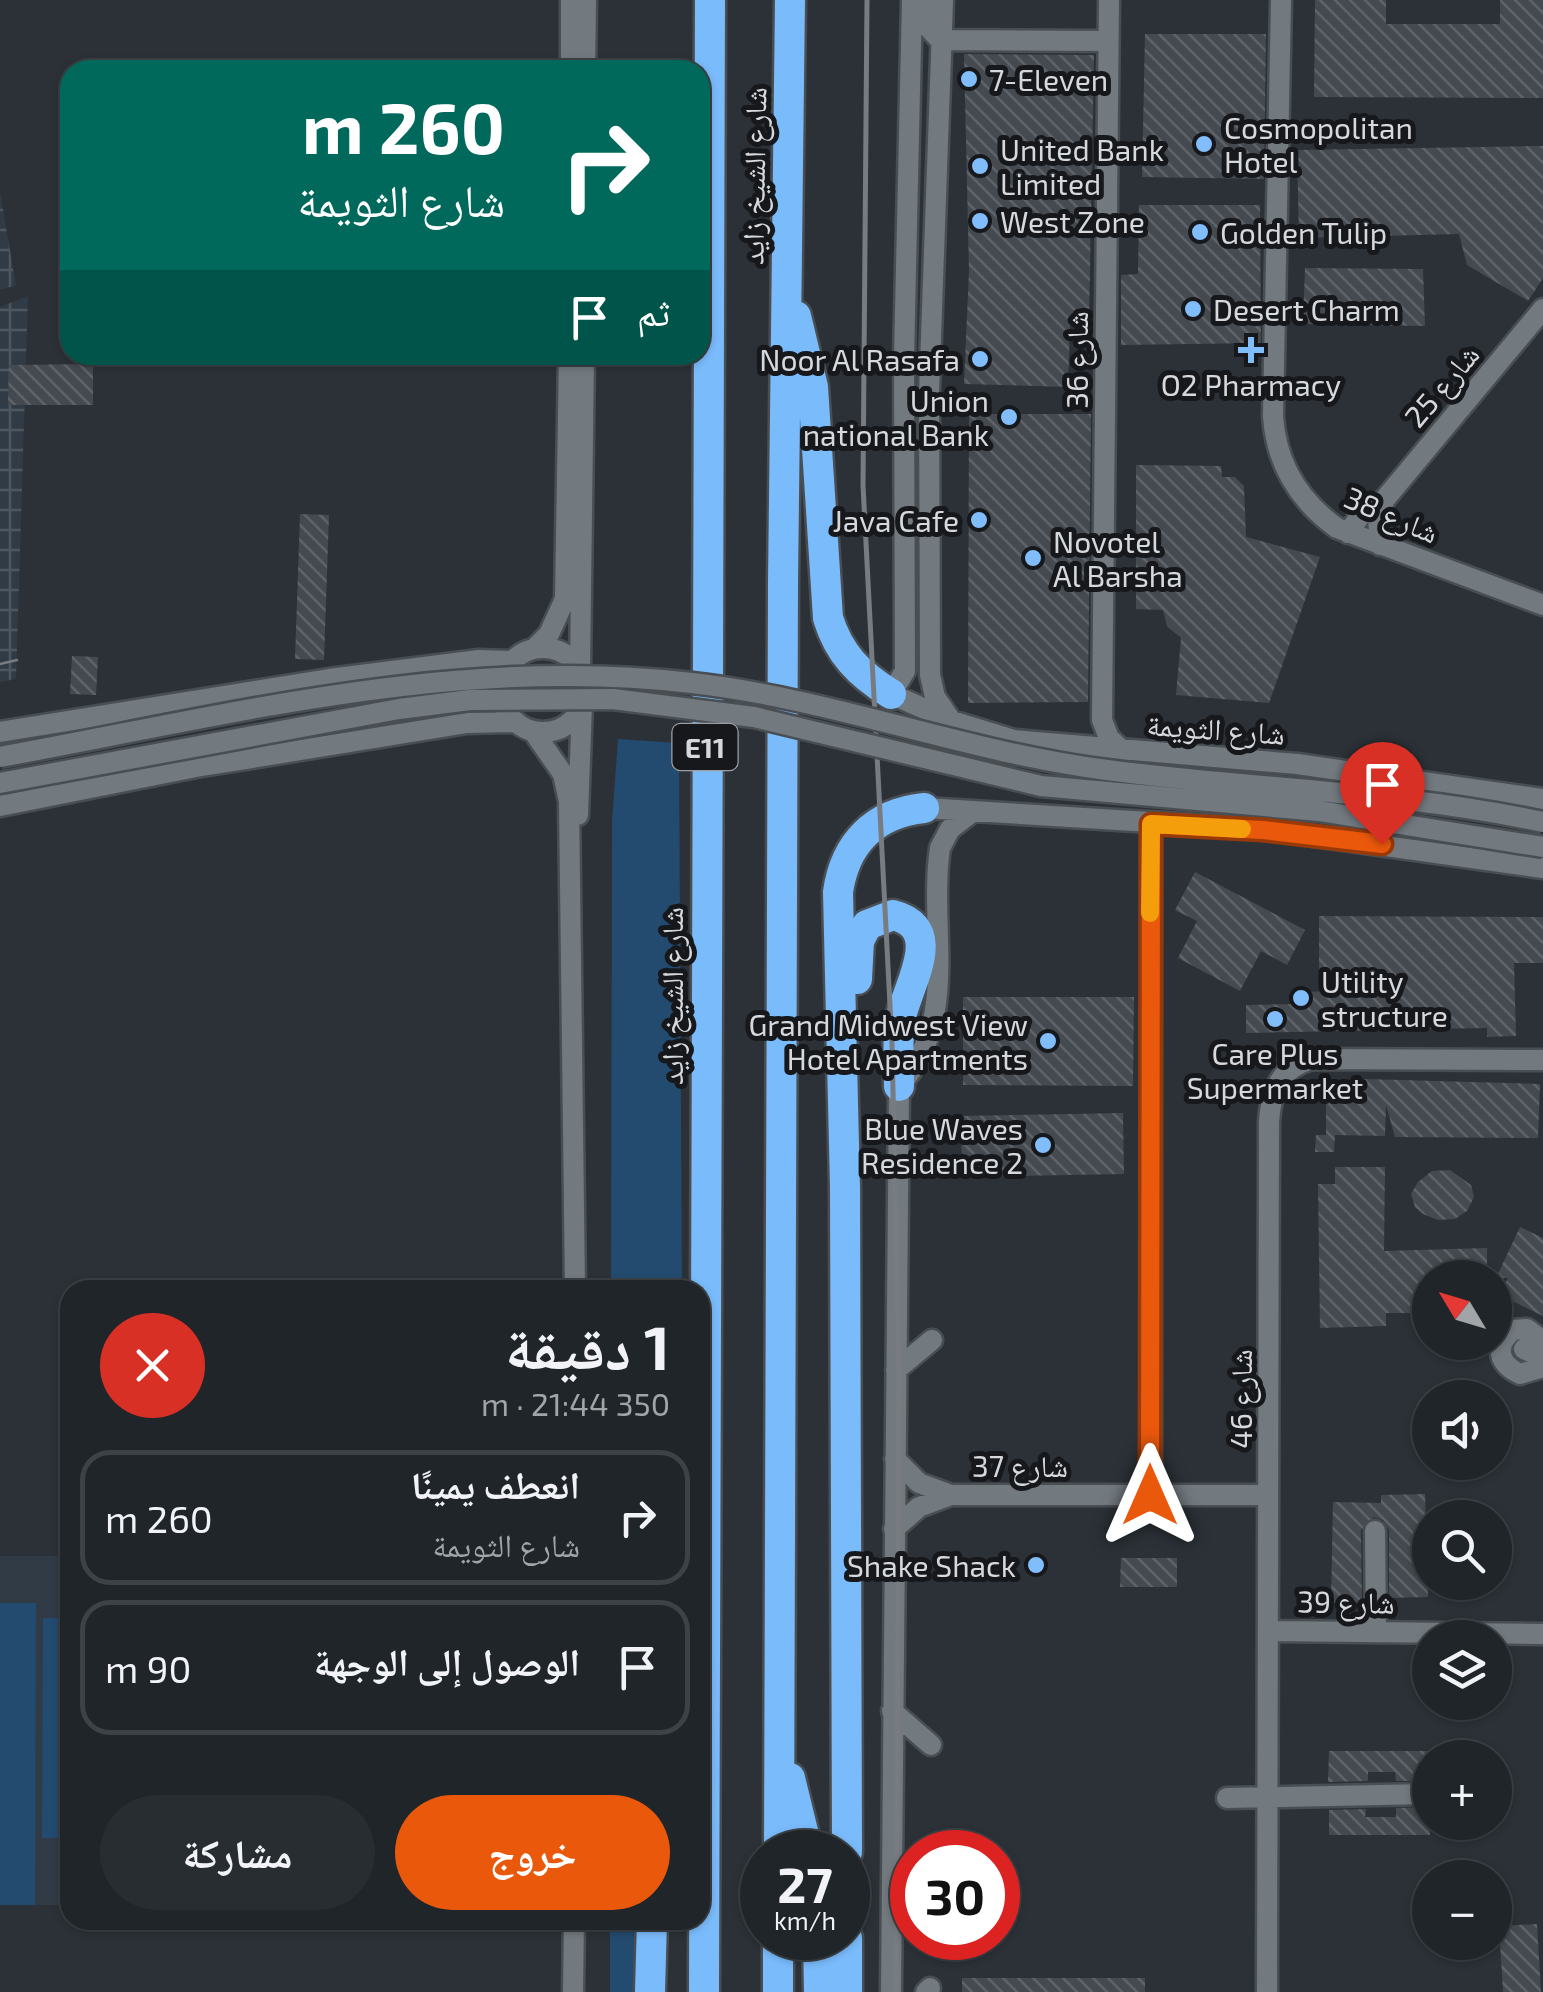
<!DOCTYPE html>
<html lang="ar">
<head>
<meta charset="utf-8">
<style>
	:root { --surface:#202529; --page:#282d31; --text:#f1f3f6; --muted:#a2a5a8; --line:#3d4246; --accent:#ea580c }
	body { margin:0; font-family:"Exo 2","Noto Naskh Arabic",sans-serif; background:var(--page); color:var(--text); direction:rtl; height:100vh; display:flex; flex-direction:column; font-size:38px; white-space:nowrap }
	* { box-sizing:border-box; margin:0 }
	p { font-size:32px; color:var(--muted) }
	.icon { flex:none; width:55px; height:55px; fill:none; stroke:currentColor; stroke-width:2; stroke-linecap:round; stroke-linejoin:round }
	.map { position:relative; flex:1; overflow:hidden; direction:ltr }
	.sheet { position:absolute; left:60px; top:1280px; width:650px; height:650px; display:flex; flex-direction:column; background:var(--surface); border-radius:30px; box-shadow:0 2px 8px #0004,0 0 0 2px var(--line); direction:rtl }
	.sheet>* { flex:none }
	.top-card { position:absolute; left:60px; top:60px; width:650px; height:305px; border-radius:30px; box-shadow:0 2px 8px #0004,0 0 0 2px var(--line); direction:rtl; background:#00695c; color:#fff; overflow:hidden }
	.needle { width:65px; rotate:308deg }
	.tools { position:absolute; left:1412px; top:1260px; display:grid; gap:20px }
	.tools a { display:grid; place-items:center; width:100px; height:100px; border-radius:50%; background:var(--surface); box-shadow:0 2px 8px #0004,0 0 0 2px var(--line); font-size:50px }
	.speed { position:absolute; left:740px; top:1830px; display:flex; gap:20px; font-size:50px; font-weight:700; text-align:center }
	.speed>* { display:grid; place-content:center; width:130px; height:130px; border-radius:50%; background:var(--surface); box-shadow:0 2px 8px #0004,0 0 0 2px var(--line); line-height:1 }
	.speed small { font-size:25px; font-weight:400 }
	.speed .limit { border:15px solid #d22; background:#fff; color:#111 }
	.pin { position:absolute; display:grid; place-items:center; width:85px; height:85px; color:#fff; margin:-102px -42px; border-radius:50% 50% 50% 0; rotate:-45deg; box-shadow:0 0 10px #0007 }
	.pin .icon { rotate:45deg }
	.me { position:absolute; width:110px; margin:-55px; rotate:0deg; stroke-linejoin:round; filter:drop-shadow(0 0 8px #0008) }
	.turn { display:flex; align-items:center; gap:35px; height:210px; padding:0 40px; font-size:45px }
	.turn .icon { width:130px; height:130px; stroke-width:2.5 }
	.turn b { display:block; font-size:70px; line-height:85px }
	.then { display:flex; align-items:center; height:95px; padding:0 40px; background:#0003; gap:20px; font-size:38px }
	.round { display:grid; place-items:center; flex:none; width:105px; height:105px; border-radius:52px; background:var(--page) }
	.summary { display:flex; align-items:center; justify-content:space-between; height:170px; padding:0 40px }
	h1 { font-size:60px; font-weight:700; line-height:75px }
	.primary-button { display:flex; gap:20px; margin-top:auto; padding:20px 40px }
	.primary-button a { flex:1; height:115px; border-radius:60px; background:var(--accent); color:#fff; font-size:40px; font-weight:700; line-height:115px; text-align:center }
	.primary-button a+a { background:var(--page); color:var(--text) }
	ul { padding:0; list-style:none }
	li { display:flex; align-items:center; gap:30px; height:135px; margin:0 20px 15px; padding:0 20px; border:5px solid var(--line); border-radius:30px }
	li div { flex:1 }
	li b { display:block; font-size:38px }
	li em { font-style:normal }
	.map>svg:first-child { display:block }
	.built { fill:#303b46 }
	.industrial { fill:url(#industrial-grid) }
	.grass { fill:#234a6f }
	.building { fill:url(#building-back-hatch) }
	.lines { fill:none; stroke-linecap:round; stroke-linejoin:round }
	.minor-casing { stroke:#494e53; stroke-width:25 }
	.highway-casing { stroke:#494e53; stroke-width:35 }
	.minor { stroke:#72797f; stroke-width:20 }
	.highway { stroke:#7abbfb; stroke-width:30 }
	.tram { stroke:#787c81; stroke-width:2.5 }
	.rail { stroke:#787c81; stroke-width:5 }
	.minor-bridge-casing { stroke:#494e53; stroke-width:25; stroke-linecap:butt }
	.minor-bridge { stroke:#72797f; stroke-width:20 }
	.route-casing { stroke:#983908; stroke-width:25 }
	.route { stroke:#ea580c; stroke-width:18 }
	.slow { stroke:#f59e0b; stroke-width:18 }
	.poi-dot { fill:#80bdfa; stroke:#16181b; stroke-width:4 }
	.labels { text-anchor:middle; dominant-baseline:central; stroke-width:10; stroke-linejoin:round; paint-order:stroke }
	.shield { fill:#16181b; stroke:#9c9ea2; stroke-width:2.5 }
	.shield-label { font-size:28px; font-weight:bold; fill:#d5d8dc }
	.poi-label { font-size:30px; fill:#d5d8dc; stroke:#16181b; text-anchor:start }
	.street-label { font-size:30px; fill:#d5d8dc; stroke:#16181b }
</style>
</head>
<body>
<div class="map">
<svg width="1543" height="1992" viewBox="0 0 1543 1992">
	<defs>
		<pattern id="industrial-grid" width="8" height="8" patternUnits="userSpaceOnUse" patternTransform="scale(2.5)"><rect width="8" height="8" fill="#303b46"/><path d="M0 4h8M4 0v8" fill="none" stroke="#4d5760"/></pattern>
		<pattern id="building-back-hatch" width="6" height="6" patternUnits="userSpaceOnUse" patternTransform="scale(2.5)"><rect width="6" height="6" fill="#444a50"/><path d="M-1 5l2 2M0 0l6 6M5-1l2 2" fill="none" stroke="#5e6369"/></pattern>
	</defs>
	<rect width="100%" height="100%" fill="#2b3137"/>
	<path class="built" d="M0 1556H70V1905H0Z"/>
	<path class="industrial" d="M0 192 16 286 0 289Z
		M28 296 16 679 0 682V307Z"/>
	<path class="grass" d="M618 739 679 743 682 1290H611L612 821Z
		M0 1603H36L35 1905H0Z
		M43 1618H70V1838H42Z
		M59 1853H70V1901H59Z
		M610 1920H648L637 1992H610Z"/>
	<path class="building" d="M1315 0H1386V24H1500V0H1543V98L1314 97Z
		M1145 34H1266L1264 179 1142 177Z
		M964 54 1094 55 1089 325H1070L1068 387 964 384 969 271Z
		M1543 146V278L1528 301 1467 265 1459 234 1299 238 1297 150Z
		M1139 205H1260L1261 343 1121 345V275L1138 274Z
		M1305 268 1423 269 1425 326 1303 324Z
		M93 364V405H8L9 365Z
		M969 414H1091L1088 702 968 703Z
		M1136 465 1221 466 1222 477H1235L1244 486 1246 537 1320 557 1269 703 1176 695 1181 638 1167 626 1163 610 1136 609Z
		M300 514 329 515 324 660 295 659Z
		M72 656 98 657 96 695 70 694Z
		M1195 872 1305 930 1287 965 1261 951 1240 991 1178 958 1197 921 1175 910Z
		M1319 916 1543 917V963H1514L1516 1036 1487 1037V1028L1246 1033V1005L1297 1004V992L1338 991 1319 981Z
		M963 997H1134L1133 1086 963 1085Z
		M1364 1079 1540 1084 1538 1138 1395 1137 1386 1105 1385 1136 1335 1135 1334 1152H1315L1316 1135H1326V1094L1364 1095Z
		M1123 1113 1124 1174 962 1177 961 1116Z
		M1335 1167H1385L1384 1251 1487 1248V1278H1430V1313H1386V1326L1320 1328 1318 1184H1335Z
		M1450 1170 1471 1185 1474 1197 1467 1211 1455 1219 1438 1220 1423 1214 1415 1207 1411 1194 1418 1182 1432 1171Z
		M1520 1227 1543 1238V1316L1512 1301 1508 1308 1495 1300 1508 1278H1496Z
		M1425 1494 1428 1597 1389 1598V1530L1383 1520 1374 1517 1361 1530 1362 1603H1331L1333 1502 1381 1503V1495Z
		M1121 1558H1177V1587H1120Z
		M1329 1751H1430V1781H1396L1395 1772H1368V1781L1328 1782Z
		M1430 1807V1835H1329V1810L1366 1809 1365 1817H1396V1808Z
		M1537 1924 1541 1992H1503L1499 1926Z
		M962 1978H1145V1992H962Z"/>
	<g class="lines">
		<defs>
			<path id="minor" d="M912 0 904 358 905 671 891 694 952 721 1014 740 1297 764 1543 799
				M923 0 925 24 940 40 1108 41
				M943 0 929 393 930 675 935 697 950 719
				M1109 0 1102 720 1109 738 1123 751
				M1281 0 1273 416C1276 463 1299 501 1337 528L1543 605
				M571 70V0
				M585 70 586 0
				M1348 533 1360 516 1385 499
				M1380 545 1378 517 1385 499 1543 309
				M501 690a42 42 0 1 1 84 0a42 42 0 1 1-84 0Z
				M534 649 549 634 565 599 569 355
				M580 670 584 355
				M533 731 563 774 569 801 575 1290
				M0 732 329 679 479 660 513 661
				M0 806 196 767 467 723 515 722
				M924 808 1263 829 1543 868
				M578 815 582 705
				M1543 1341 1527 1329 1513 1330C1493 1347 1499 1364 1520 1374L1543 1367
				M1524 1349 1543 1358
				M896 1370 932 1340
				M895 1459 919 1483 951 1495H1268
				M1151 1495V824
				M894 1529 919 1507 951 1495
				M1375 1531 1376 1632
				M1269 1631 1543 1634
				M892 1711 931 1745
				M1227 1798 1428 1794
				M573 1992 574 1920
				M891 1992 899 1086C961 1019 928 930 940 848L950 829 972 812
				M926 1992 930 1988
				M1267 1992 1269 1122C1271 1090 1280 1068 1312 1059L1543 1060"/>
			<path id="highway" d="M796 316 813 387 828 618C839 654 859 674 891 694
				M857 979 859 941 867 925 893 915C948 929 905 988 900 1022 897 1043 899 1065 899 1086
				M790 1778 808 1852
				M779 1852 783 582 790 0
				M847 1852 845 1187 838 892C845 843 875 813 924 808
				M818 1938 819 1992
				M847 1938V1992
				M650 1992 652 1920
				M704 1992 710 0
				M778 1992V1938"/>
		</defs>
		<use href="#minor" class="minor-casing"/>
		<use href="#highway" class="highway-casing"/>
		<use href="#minor" class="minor"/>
		<use href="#highway" class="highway"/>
		<path class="tram" d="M0 664 17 660"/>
		<path class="rail" d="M867 0 863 485 892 1044 899 1375 896 1992"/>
		<defs>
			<path id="minor-bridge" d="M0 757C229 715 457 655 692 683 833 699 966 752 1107 770 1252 789 1398 791 1543 822
				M0 783 399 709 470 700 613 699 754 717 1041 786 1319 811 1543 847"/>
		</defs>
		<use href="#minor-bridge" class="minor-bridge-casing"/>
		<use href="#minor-bridge" class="minor-bridge"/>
	</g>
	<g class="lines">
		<defs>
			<path id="route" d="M1150 1495 1151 824 1263 830 1382 844"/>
		</defs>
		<use href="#route" class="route-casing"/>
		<use href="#route" class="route"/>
		<path class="slow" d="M1150 913 1151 824 1242 829"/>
	</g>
	<g class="poi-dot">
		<circle cx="969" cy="79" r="10"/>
		<circle cx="1204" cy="144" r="10"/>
		<circle cx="980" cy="166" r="10"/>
		<circle cx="980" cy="221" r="10"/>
		<circle cx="1200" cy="232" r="10"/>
		<circle cx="1193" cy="309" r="10"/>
		<path d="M1246 335h10v10h10v10h-10v10h-10v-10h-10v-10h10z"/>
		<circle cx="980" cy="359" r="10"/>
		<circle cx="1009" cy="417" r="10"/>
		<circle cx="979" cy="520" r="10"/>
		<circle cx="1033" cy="558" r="10"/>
		<circle cx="1301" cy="998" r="10"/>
		<circle cx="1275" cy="1019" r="10"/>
		<circle cx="1048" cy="1041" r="10"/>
		<circle cx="1043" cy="1145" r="10"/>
		<circle cx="1036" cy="1565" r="10"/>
	</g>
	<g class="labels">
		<rect class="shield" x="672.5" y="724" width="65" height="46" rx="8"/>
		<g class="shield-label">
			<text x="705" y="747">E11</text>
		</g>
		<g class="poi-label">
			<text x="989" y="79">7-Eleven</text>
			<text x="1224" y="127">Cosmopolitan<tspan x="1224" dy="34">Hotel</tspan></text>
			<text x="1000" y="149">United Bank<tspan x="1000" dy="34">Limited</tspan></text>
			<text x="1000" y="221">West Zone</text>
			<text x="1220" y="232">Golden Tulip</text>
			<text x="1213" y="309">Desert Charm</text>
			<text x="960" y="359" text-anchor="end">Noor Al Rasafa</text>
			<text x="1251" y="384" text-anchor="middle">O2 Pharmacy</text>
			<text x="989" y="400" text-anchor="end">Union<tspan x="989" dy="34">national Bank</tspan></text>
			<text x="959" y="520" text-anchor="end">Java Cafe</text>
			<text x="1053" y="541">Novotel<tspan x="1053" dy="34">Al Barsha</tspan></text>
			<text x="1321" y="981">Utility<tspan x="1321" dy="34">structure</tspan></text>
			<text x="1028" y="1024" text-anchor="end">Grand Midwest View<tspan x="1028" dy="34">Hotel Apartments</tspan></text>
			<text x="1275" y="1053" text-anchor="middle">Care Plus<tspan x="1275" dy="34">Supermarket</tspan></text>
			<text x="1023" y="1128" text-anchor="end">Blue Waves<tspan x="1023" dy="34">Residence 2</tspan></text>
			<text x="1016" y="1565" text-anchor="end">Shake Shack</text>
		</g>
		<g class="street-label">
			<text transform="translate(753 176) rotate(-89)">شارع الشيخ زايد</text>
			<text transform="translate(1076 360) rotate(-90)">شارع 36</text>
			<text transform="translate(1441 385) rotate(-50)">شارع 25</text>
			<text transform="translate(1392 514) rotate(23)">شارع 38</text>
			<text transform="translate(1216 728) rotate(4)">شارع الثويمة</text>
			<text transform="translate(671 996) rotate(-90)">شارع الشيخ زايد</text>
			<text transform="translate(1240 1399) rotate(-90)">شارع 46</text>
			<text x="1020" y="1465">شارع 37</text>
			<text transform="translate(1346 1601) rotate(1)">شارع 39</text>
		</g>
	</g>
</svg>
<div class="tools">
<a><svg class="needle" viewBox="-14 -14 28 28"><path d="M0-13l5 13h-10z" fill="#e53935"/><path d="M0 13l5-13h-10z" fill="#a2a5a8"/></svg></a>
<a><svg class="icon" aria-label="sound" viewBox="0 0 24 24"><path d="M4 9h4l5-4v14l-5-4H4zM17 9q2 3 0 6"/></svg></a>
<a><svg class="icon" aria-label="search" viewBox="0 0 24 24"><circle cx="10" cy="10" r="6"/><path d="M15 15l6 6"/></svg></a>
<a><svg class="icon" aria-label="layers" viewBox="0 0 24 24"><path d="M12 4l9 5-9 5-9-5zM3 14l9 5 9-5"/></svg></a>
<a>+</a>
<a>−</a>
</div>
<div class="speed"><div>27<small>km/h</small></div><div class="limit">30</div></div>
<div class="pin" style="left:1382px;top:844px;background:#d93025"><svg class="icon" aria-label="arrive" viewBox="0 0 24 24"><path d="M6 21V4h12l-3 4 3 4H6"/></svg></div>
<svg class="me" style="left:1150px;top:1495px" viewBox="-20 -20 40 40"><path d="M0-17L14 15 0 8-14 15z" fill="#ea580c" stroke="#fff" stroke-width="4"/></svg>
<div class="top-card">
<div class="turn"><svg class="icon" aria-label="right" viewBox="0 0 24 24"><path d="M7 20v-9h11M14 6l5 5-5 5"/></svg><div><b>260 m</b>شارع الثويمة</div></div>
<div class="then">ثم<svg class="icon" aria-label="arrive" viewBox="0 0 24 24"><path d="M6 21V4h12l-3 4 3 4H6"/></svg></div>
</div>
<section class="sheet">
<div class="summary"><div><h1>1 دقيقة</h1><p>350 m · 21:44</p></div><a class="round" style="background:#d93025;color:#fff"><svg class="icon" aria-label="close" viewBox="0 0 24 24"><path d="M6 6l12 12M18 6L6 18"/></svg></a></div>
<ul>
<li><svg class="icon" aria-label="right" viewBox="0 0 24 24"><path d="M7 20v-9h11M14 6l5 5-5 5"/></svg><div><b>انعطف يمينًا</b><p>شارع الثويمة</p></div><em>260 m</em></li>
<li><svg class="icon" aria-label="arrive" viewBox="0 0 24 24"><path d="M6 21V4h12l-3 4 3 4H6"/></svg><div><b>الوصول إلى الوجهة</b></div><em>90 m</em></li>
</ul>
<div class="primary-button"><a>خروج</a><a>مشاركة</a></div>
</section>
</div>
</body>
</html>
